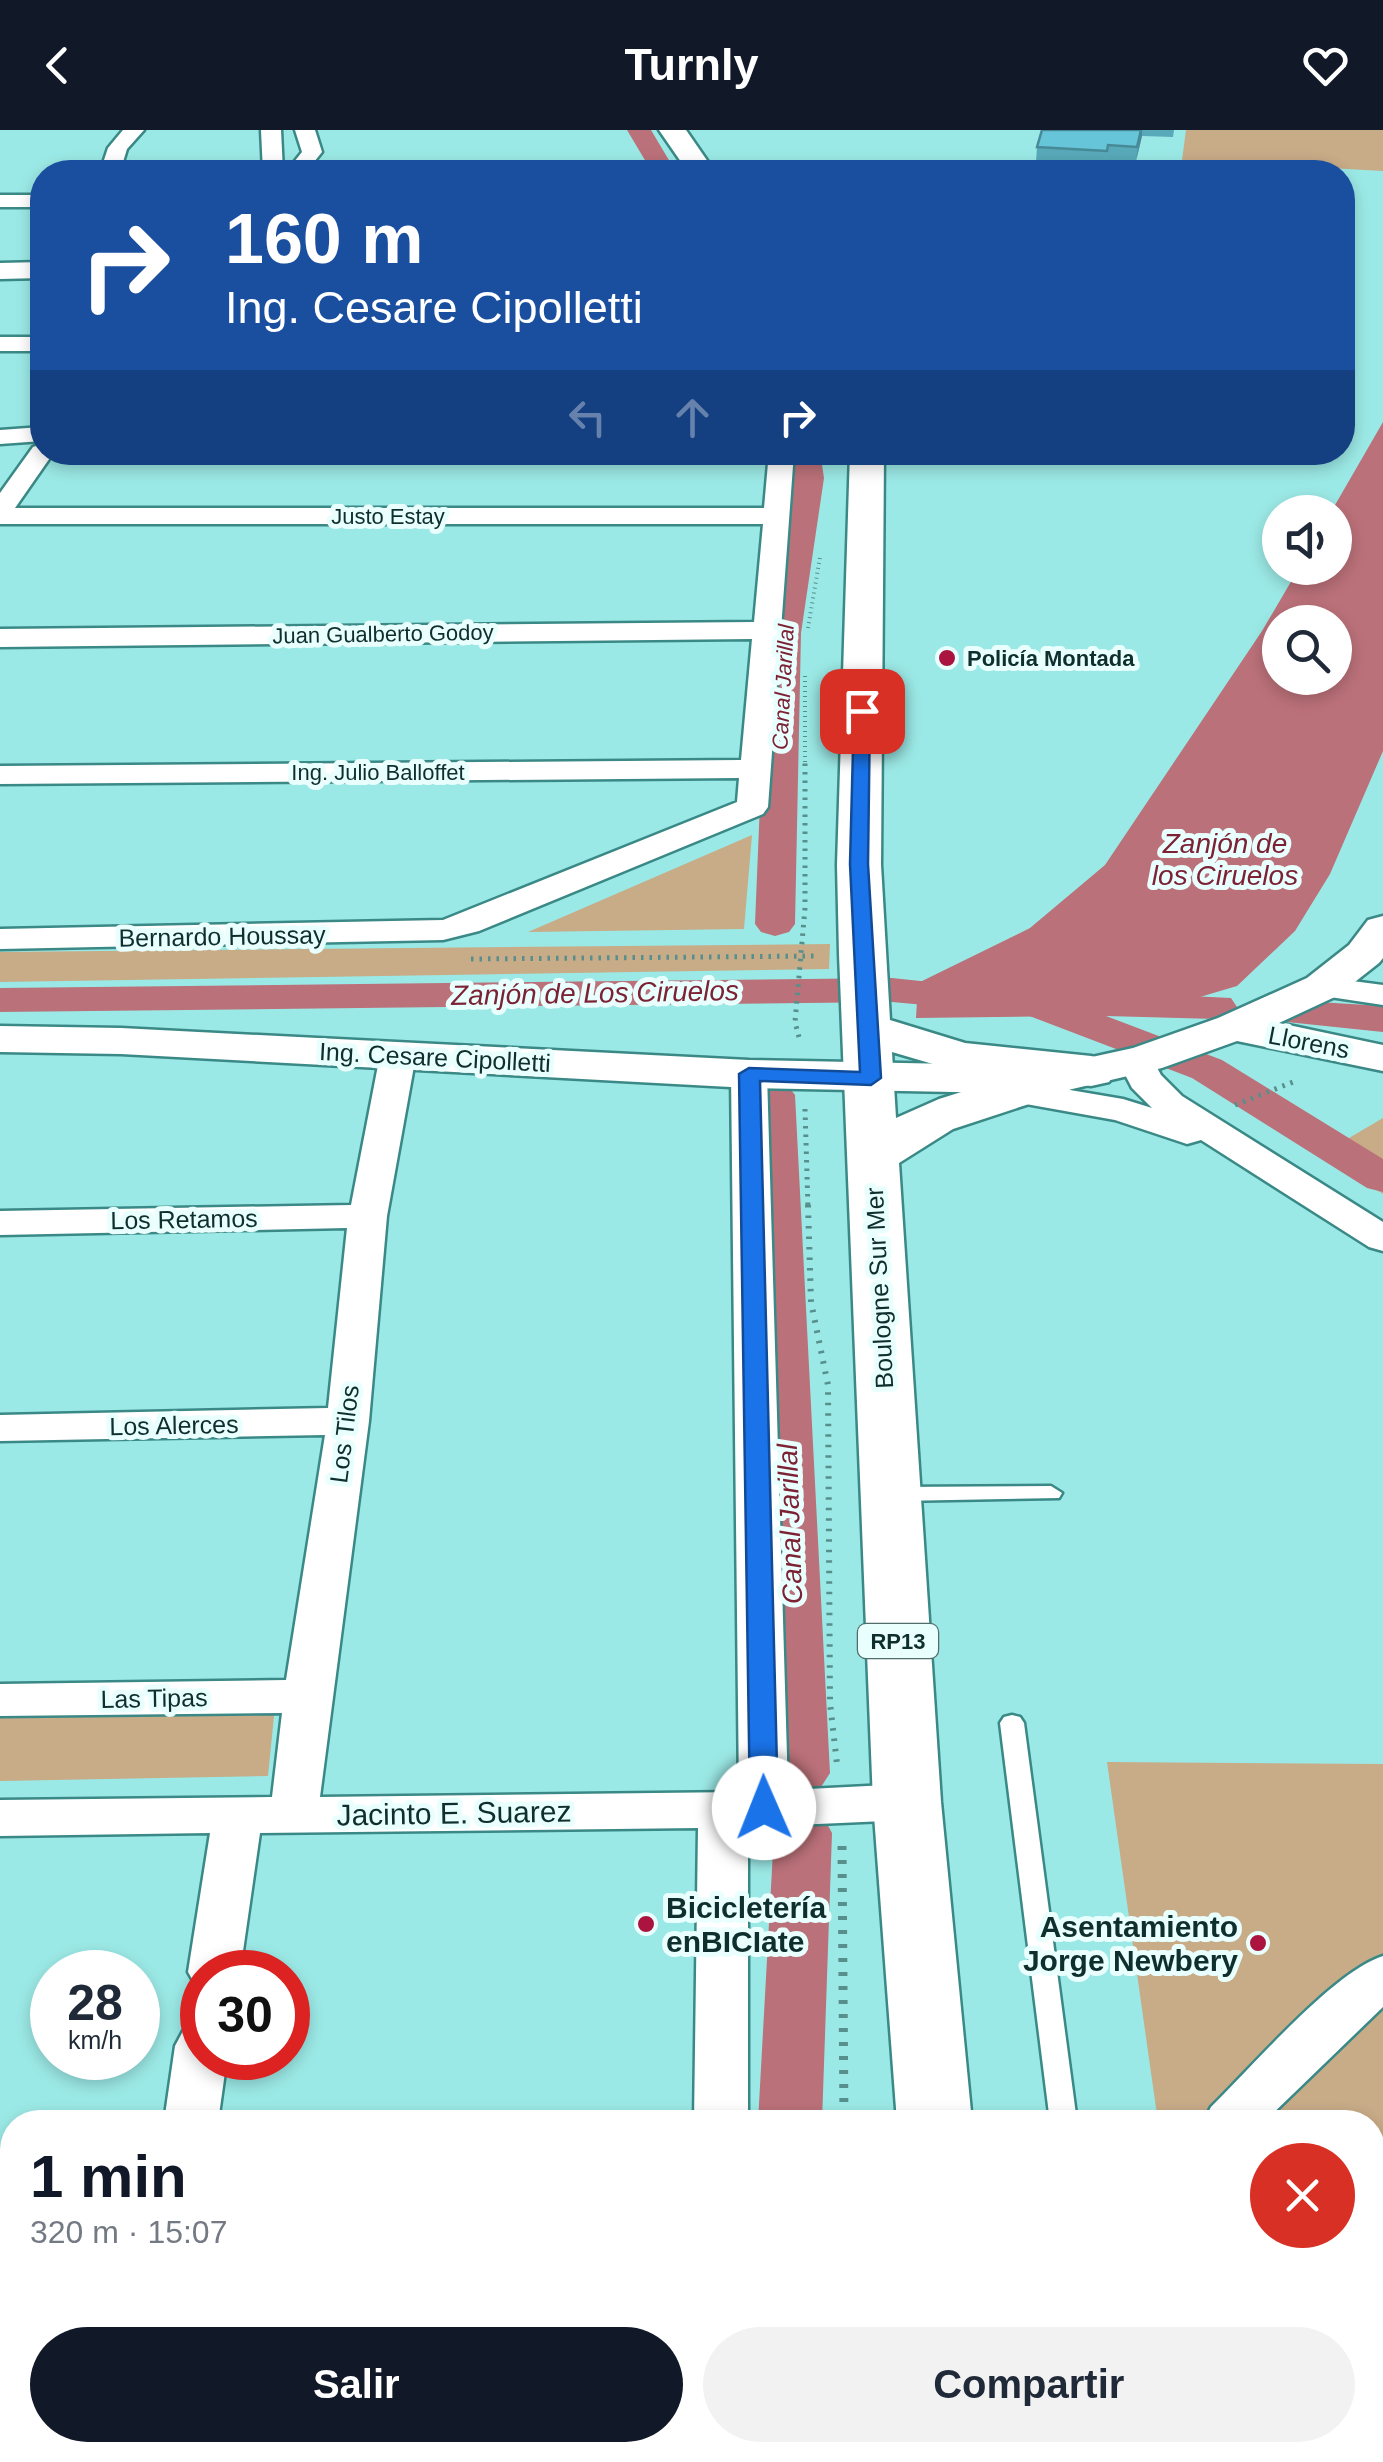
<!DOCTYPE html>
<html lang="es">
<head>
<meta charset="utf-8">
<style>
	:root { --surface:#fff; --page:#f2f2f3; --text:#1f2937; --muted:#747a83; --accent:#111827 }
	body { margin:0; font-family:Arial,sans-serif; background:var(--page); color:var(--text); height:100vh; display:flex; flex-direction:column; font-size:38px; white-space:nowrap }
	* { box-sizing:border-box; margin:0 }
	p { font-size:32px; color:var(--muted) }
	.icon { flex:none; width:55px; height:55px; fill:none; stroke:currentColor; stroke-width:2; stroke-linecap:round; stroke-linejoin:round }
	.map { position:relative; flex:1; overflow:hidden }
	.drawer { position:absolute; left:0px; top:1980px; width:1385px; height:352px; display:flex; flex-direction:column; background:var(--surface); border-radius:40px 40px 0 0; box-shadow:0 5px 15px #0003 }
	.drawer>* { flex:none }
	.guide { position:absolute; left:30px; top:30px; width:1325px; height:305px; border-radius:40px; box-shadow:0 5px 15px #0003; background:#1a4fa0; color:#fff; overflow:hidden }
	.tools { position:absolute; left:1262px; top:365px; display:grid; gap:20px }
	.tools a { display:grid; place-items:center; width:90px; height:90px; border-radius:50%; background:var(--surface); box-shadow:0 5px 15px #0003; font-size:50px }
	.speed { position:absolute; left:30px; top:1820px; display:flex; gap:20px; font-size:50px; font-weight:700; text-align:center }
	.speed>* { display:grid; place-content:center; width:130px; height:130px; border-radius:50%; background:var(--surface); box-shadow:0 5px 15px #0003; line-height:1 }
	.speed small { font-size:25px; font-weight:400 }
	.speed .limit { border:15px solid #d22; background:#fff; color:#111 }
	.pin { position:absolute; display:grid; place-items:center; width:85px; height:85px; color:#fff; margin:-42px; border-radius:20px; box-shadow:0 5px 15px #0006 }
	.me { position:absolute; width:110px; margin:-55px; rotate:359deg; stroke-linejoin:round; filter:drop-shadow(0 0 8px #0008) }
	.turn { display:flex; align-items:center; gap:35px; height:210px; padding:0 30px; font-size:45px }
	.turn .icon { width:130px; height:130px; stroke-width:2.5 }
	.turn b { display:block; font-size:70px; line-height:85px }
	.lanes { display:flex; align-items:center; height:95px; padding:0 30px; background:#0003; justify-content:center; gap:50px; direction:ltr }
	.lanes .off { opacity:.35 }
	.round { display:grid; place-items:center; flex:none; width:105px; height:105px; border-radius:52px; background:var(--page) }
	.headline { display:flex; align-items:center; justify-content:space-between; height:170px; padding:0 30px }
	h1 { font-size:60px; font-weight:700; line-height:75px; color:var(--accent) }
	.cta { display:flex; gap:20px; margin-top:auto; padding:20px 30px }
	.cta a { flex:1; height:115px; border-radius:60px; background:var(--accent); color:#fff; font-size:40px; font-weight:700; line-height:115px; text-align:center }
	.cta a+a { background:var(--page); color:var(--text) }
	header { display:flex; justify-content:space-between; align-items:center; height:130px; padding:0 30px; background:var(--accent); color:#fff; font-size:45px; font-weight:700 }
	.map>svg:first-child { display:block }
	.green { fill:#c8ab87 }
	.water { fill:#bb7179; fill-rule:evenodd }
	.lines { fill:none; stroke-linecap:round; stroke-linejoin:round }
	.canal { fill:#bb7179; fill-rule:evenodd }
	.service-casing { stroke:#3a8986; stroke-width:5 }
	.minor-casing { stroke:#3a8986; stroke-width:5 }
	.tertiary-casing { stroke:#3a8986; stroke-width:5 }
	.primary-casing { stroke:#3a8986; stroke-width:5 }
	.path-far3 { stroke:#578f8d; stroke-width:4; stroke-dasharray:1 4; stroke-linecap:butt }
	.path-far2 { stroke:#578f8d; stroke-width:5; stroke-dasharray:2.5 6; stroke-linecap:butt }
	.path-far1 { stroke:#578f8d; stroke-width:6; stroke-dasharray:2.5 8; stroke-linecap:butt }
	.path { stroke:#578f8d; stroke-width:9; stroke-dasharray:4 10; stroke-linecap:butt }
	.service { fill:#fff; fill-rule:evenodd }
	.minor { fill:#fff; fill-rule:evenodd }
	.tertiary { fill:#fff; fill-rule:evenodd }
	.primary { fill:#fff; fill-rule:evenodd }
	.wall { fill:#58a9ba }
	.shaded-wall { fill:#478a97 }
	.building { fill:#66c5d8; stroke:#478a97; stroke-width:2.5 }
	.route { fill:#1a73e8; stroke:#114b97; stroke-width:2.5 }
	.poi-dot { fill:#aa143f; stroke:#e9fffe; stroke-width:4 }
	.labels { text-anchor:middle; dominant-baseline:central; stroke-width:10; stroke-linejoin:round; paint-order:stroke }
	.far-street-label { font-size:22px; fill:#0e2f2e; stroke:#e9fffe }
	.far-poi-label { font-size:22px; font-weight:bold; fill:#0e2f2e; stroke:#e9fffe; text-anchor:start }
	.far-water-label { font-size:22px; font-style:italic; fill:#7c2234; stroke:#e9fffe }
	.shield { fill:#e9fffe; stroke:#506d6c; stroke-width:2.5 }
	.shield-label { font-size:22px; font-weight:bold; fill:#0e2f2e }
	.street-label { font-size:25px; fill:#0e2f2e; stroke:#e9fffe }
	.water-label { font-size:28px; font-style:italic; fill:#7c2234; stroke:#e9fffe }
	.near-street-label { font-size:30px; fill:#0e2f2e; stroke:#e9fffe }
	.near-poi-label { font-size:30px; font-weight:bold; fill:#0e2f2e; stroke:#e9fffe; text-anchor:start }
</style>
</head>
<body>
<header><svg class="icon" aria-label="back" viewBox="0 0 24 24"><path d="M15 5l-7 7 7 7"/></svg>Turnly<svg class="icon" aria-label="heart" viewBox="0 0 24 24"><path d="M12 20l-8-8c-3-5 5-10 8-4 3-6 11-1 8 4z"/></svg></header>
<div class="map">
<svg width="1383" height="2332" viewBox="0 0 1383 2332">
	<rect width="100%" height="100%" fill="#9be9e6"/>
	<path class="green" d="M1186 0H1383V41L1182 30Z
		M752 705 744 799 528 802Z
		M830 814 829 839 0 852V822Z
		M1383 988V1064L1320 1025Z
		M275 1576 268 1646 0 1651V1582Z
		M1107 1632 1383 1634V2212H1372V1992H1158Z"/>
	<path class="water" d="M1383 292V621L1330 744 1295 801 1237 856 1139 885 916 888 918 853 1030 798 1105 735 1262 501 1299 438H1335V382H1331ZM1335 492V548H1280V492Z"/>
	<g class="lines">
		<path class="canal" d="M627 0H651L676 42H652Z
			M790 322H820L824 348 801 503 795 794 789 802 775 806 761 802 755 794 767 503 794 348Z
			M892 848 996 859 1002 868 996 877 981 880 892 872 0 882V858Z
			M1034 861 1092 881 1087 874 1093 865 1108 862 1231 868 1237 877 1231 886 1216 889 1106 886 1222 930 1383 1029V1062L1367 1058 1192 948 1019 882 1013 873 1019 864Z
			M1302 871 1383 876V902L1287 892 1281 883 1287 874Z
			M773 952 788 956 795 965 830 1643 821 1657 801 1663 781 1657 772 1643 751 965 758 956Z
			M803 1682 824 1688 832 1703 822 1992H758L774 1703 782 1688Z
			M758 2320H830L831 2332H759Z"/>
		<defs>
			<path id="service" d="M1051 1356 1062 1363 1059 1368 898 1371 887 1364 898 1357Z
				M1012 1585 1020 1587 1024 1593 1077 1992H1050L1000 1593 1004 1587Z
				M1093 2320H1123L1124 2332H1094Z"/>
			<path id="minor" d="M123 0H144L127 19 120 42H100L108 18Z
				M261 0H281L283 42H263Z
				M295 0H315L322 22 306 42H286L302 22Z
				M0 65H42V77H0Z
				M0 207H42V221H0Z
				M42 297V311L0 314V300Z
				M42 314V322H54L15 378H764L769 322H794L768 677 763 684 479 801 443 810 0 819V799L443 790 737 672 739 648 0 654V636L741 630 752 509 0 517V499L754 492 763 394H0V363L33 317Z
				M1322 847 1383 855V875L1310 864 1305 857 1310 850Z
				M398 914 411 917 416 925 387 1086 369 1291 320 1667 739 1662 731 944 736 936 749 933 762 936 767 944 788 1660 907 1654 924 1660 931 1672 924 1684 907 1690 748 1697V1992H694L698 1698 260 1703 240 1842H202V1858L196 1856 188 1842 210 1703 0 1706V1670L272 1667 282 1583 0 1586V1554L286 1550 325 1305 0 1311V1285L328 1278 347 1098 0 1105V1081L351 1075 380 925 385 917Z
				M1136 920 1149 923 1161 945 1182 966 1383 1092V1121L1369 1117 1201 1010 1187 1014 1115 990 1004 970 999 962 1004 954 1017 951 1123 969 1152 978 1132 958 1118 931 1123 923Z
				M1383 1826V1877L1264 1992H1203L1211 1977C1252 1937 1333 1842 1383 1826Z
				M202 1895V1928H227L218 1992H164L175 1916 183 1901Z
				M110 2320H170L168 2332H108Z
				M689 2320H749L748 2332H688Z"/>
			<path id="tertiary" d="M42 132V148L0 149V133Z
				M1383 786V828L1379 833 1337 866 1279 893 1383 915V941L1237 911 1162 938 1051 964 749 958 121 924 0 922V896L121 898 749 930 1051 936 1133 918 1218 888 1307 848 1349 815 1368 790Z"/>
			<path id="primary" d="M659 0H686L715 42H688Z
				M850 322H884L881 735 890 890 965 913 1091 926 1109 930 1116 941 1109 952 1091 956 1073 954 1069 961 953 999 899 1033 941 1672 972 1992H897L873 1672 839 824 837 735ZM892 922 960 942 1009 947 939 969 896 988Z
				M922 2320H1006L1007 2332H923Z"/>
		</defs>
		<use href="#service" class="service-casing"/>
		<use href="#minor" class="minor-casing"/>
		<use href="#tertiary" class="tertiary-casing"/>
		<use href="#primary" class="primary-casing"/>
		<path class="path-far3" d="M808 498 820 427
			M805 546V635"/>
		<path class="path-far2" d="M471 829 819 826
			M799 907 795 892 805 778V632
			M1235 975 1298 950
			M805 979 808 1078"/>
		<path class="path-far1" d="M808 1075 811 1172 828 1255 830 1573 837 1634"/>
		<path class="path" d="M842 1716 844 1992
			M875 2320 877 2332"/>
		<use href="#service" class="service"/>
		<use href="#minor" class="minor"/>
		<use href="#tertiary" class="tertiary"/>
		<use href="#primary" class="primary"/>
	</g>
	<path class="wall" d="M1042 0H1174L1173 7 1142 6 1136 31 1107 30 1105 35 1036 32 1037 17Z"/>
	<path class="shaded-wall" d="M1141 0H1142V6L1136 31Z"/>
	<path class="building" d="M1042 0H1141L1137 17 1108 15 1107 21 1037 17Z"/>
	<path class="route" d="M862 576 870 581 868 734 881 948 871 955 760 951 778 1678 774 1685H754L750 1678 739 944 749 938 860 942 850 734 854 581Z"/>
	<g class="poi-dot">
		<circle cx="947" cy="528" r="10"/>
		<circle cx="646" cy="1794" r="10"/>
		<circle cx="1258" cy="1813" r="10"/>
	</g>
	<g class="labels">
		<g class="far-street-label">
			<text x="388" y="386">Justo Estay</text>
			<text transform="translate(383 504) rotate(-1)">Juan Gualberto Godoy</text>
			<text x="378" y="642">Ing. Julio Balloffet</text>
		</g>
		<g class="far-poi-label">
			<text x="967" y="528">Policía Montada</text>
		</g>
		<g class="far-water-label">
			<text transform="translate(783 557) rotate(-87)">Canal Jarillal</text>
		</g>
		<rect class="shield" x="858" y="1494" width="80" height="34" rx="8"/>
		<g class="shield-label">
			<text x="898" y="1511">RP13</text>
		</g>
		<g class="street-label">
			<text transform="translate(222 806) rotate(-1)">Bernardo Houssay</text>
			<text transform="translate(1309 912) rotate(11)">Llorens</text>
			<text transform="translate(435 927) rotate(3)">Ing. Cesare Cipolletti</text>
			<text transform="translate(184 1089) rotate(-1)">Los Retamos</text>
			<text transform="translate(879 1158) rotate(-93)">Boulogne Sur Mer</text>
			<text transform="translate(174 1295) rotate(-1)">Los Alerces</text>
			<text transform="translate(344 1304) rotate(-83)">Los Tilos</text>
			<text transform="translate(154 1568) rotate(-1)">Las Tipas</text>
		</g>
		<g class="water-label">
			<text x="1225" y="713">Zanjón de<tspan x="1225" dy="32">los Ciruelos</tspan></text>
			<text transform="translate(595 863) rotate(-1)">Zanjón de Los Ciruelos</text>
			<text transform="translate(790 1394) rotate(-92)">Canal Jarillal</text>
		</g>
		<g class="near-street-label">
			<text transform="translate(454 1683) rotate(-1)">Jacinto E. Suarez</text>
		</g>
		<g class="near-poi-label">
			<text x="666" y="1777">Bicicletería<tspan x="666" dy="34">enBICIate</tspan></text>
			<text x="1238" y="1796" text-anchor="end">Asentamiento<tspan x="1238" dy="34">Jorge Newbery</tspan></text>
		</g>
	</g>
</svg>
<div class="tools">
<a><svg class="icon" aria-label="sound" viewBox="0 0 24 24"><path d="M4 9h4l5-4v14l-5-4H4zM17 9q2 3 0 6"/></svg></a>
<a><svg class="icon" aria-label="search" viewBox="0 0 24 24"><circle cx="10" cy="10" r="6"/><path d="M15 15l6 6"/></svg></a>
</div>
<div class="speed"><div>28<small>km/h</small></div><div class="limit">30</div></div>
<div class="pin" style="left:862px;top:581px;background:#d93025"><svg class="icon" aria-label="arrive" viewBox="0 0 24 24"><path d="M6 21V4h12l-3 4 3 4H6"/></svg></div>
<svg class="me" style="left:764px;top:1678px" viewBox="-20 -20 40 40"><circle r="19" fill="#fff"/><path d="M0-13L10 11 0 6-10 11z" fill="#1a73e8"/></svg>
<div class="guide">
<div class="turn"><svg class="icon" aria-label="right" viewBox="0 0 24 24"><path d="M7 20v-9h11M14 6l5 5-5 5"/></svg><div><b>160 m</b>Ing. Cesare Cipolletti</div></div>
<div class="lanes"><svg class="icon off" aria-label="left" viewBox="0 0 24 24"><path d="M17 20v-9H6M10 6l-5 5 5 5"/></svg><svg class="icon off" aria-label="ahead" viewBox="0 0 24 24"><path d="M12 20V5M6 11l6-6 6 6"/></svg><svg class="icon" aria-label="right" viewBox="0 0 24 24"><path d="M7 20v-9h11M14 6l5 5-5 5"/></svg></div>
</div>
<section class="drawer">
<div class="headline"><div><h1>1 min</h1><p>320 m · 15:07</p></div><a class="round" style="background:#d93025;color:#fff"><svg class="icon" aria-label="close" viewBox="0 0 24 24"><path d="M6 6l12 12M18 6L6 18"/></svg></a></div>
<div class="cta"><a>Salir</a><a>Compartir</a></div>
</section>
</div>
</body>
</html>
